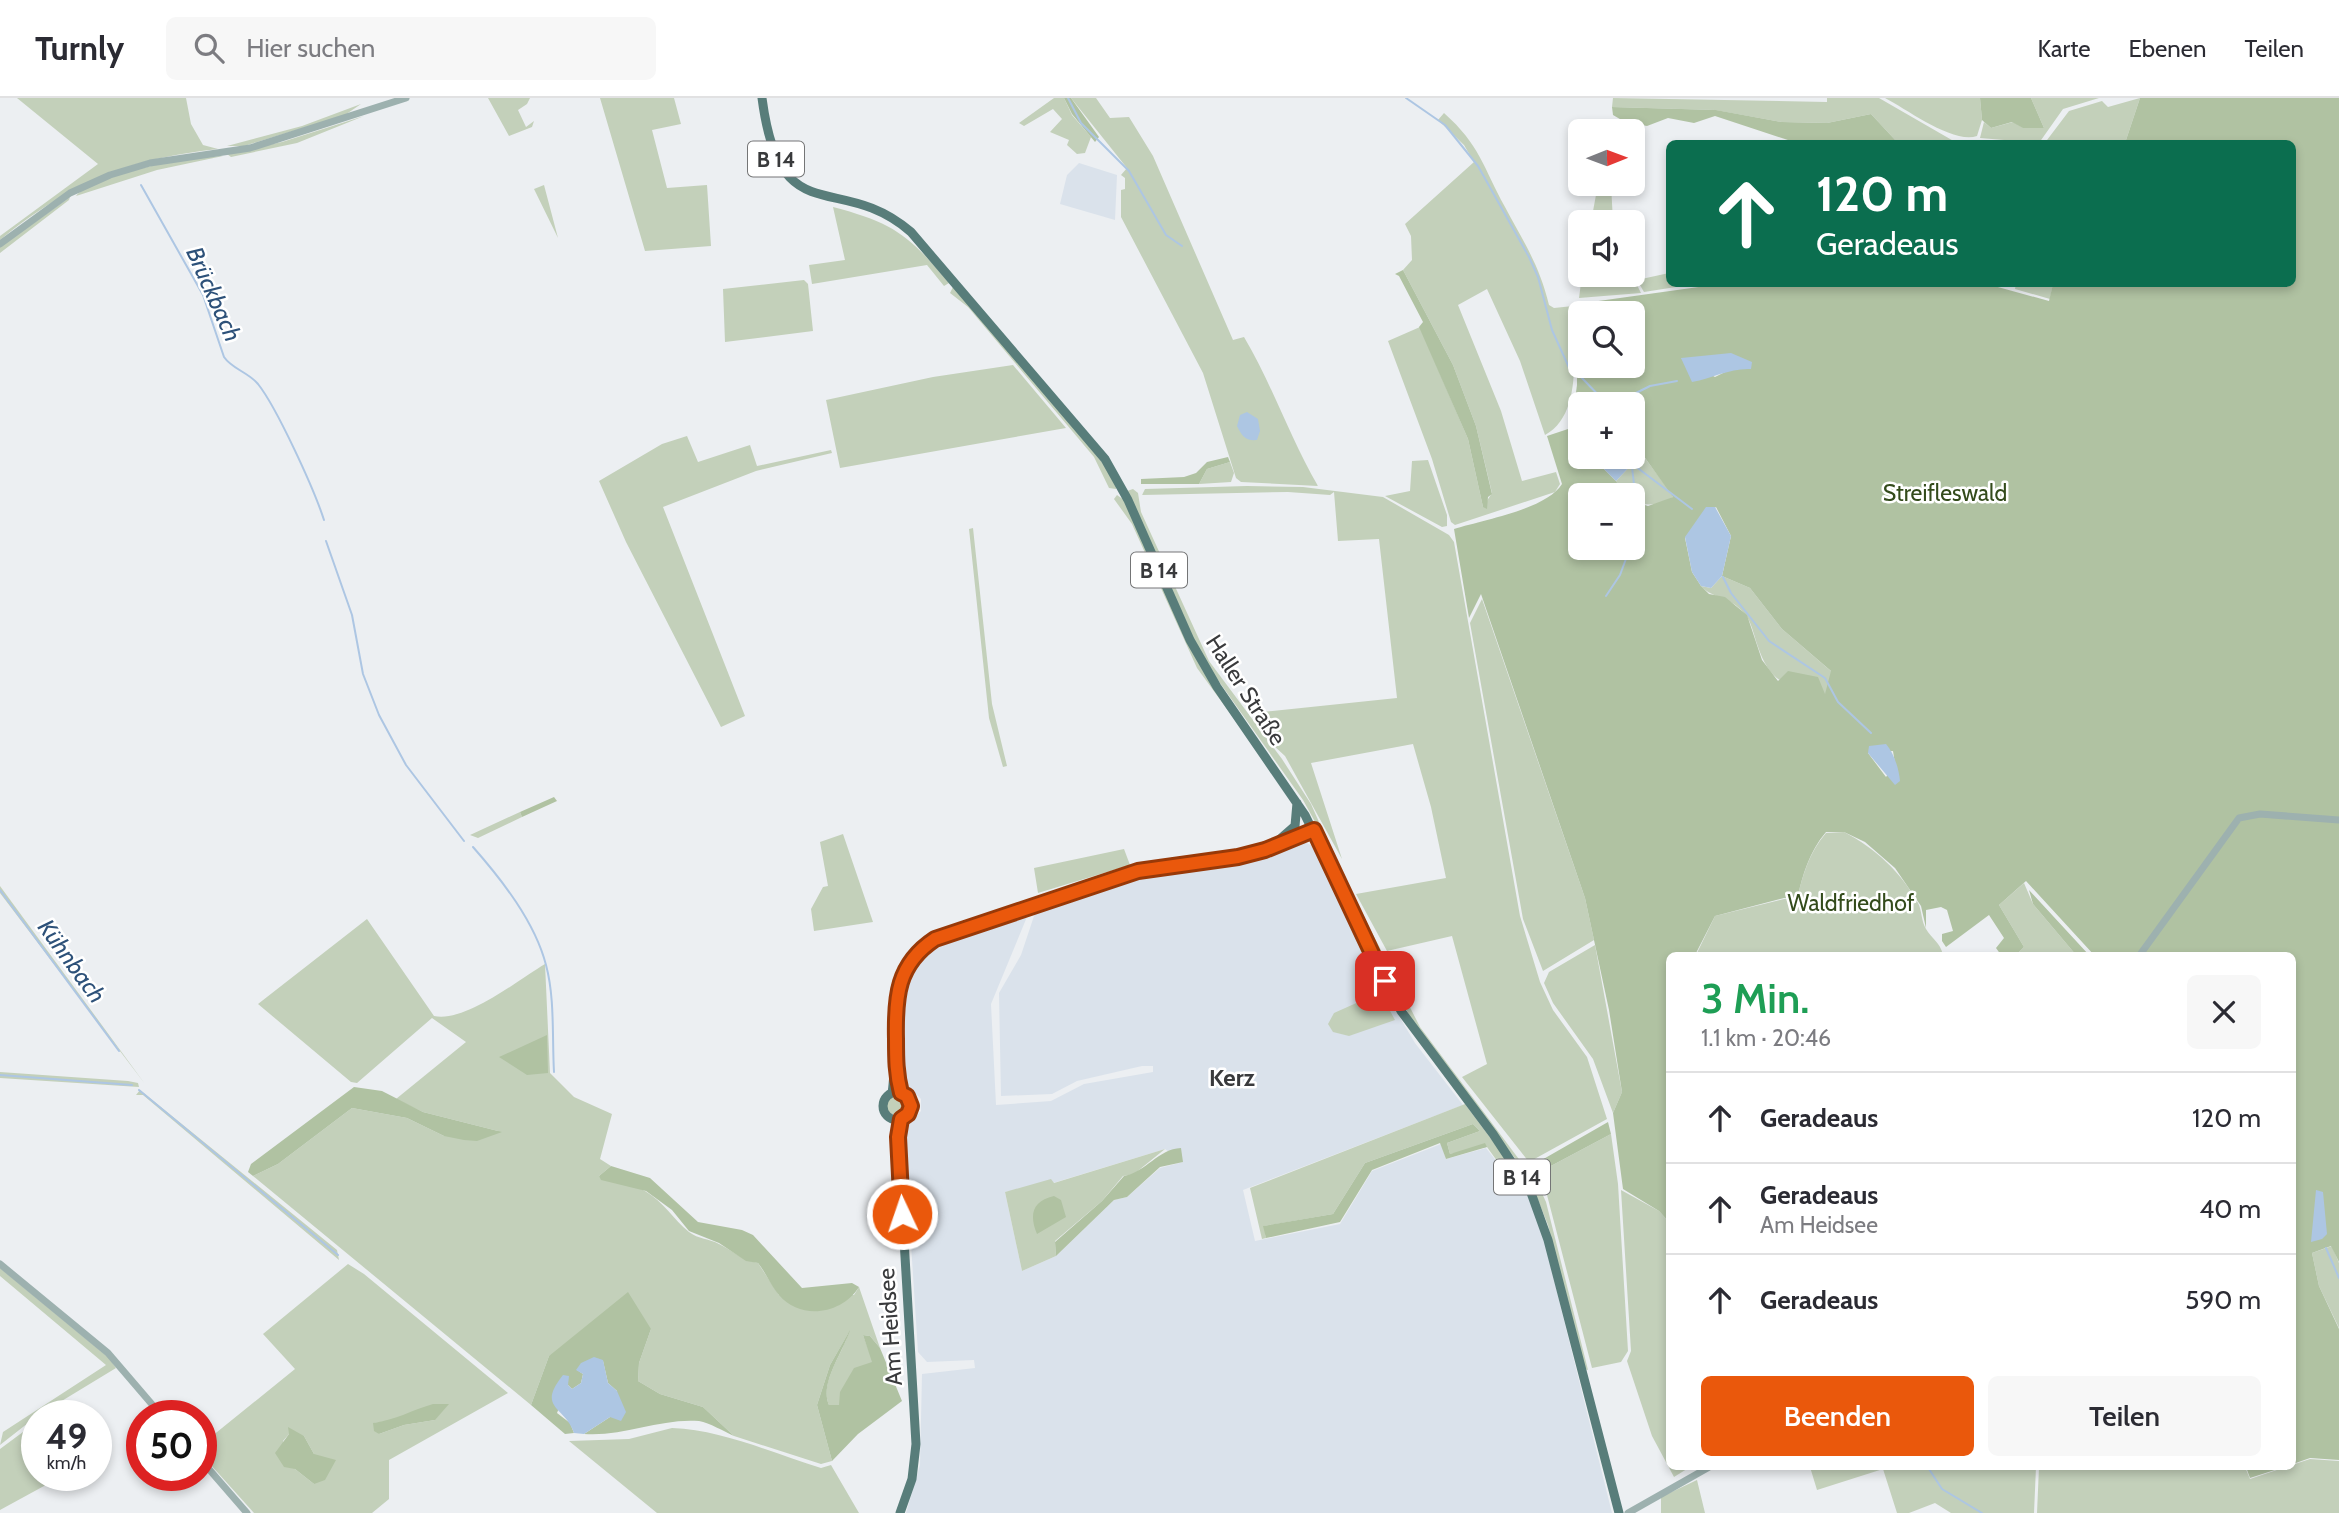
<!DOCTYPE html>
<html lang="de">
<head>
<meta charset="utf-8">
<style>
	:root { --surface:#fff; --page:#f7f7f7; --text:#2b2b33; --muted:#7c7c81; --line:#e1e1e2; --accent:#ea580c }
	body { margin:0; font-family:Cabin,sans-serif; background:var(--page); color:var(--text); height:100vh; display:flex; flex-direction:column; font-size:26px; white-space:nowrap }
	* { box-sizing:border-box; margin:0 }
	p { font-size:23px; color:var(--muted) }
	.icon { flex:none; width:38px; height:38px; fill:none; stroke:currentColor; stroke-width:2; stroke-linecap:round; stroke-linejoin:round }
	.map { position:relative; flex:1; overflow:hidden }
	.sheet { position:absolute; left:1666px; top:854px; width:630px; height:518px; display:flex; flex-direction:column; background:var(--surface); border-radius:10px; box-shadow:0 4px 10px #0003 }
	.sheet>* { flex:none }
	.guide { position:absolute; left:1666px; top:42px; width:630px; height:147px; border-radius:10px; box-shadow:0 4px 10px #0003; background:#0b6e4f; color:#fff; overflow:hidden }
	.needle { width:46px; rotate:89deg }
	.fabs { position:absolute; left:1568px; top:21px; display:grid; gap:14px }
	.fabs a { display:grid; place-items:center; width:77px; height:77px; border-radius:10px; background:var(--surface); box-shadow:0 4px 10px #0003; font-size:35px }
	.speed { position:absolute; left:21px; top:1302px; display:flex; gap:14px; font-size:35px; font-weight:700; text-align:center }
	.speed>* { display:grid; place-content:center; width:91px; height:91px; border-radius:50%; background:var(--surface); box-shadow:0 4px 10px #0003; line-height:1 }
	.speed small { font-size:18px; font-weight:400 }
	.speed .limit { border:10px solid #d22; background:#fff; color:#111 }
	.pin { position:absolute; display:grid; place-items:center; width:60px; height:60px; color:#fff; margin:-30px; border-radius:14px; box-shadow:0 4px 10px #0006 }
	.me { position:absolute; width:77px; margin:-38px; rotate:357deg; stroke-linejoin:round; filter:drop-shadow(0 0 5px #0008) }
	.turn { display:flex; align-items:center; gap:24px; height:147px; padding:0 35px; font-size:32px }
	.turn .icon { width:91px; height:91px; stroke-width:2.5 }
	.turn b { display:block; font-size:49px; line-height:60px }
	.round { display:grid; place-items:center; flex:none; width:74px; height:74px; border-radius:10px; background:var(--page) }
	.summary { display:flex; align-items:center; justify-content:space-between; height:119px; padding:0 35px }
	h1 { font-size:42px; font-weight:600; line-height:52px; color:#1e9e55 }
	.primary-button { display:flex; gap:14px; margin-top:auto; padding:14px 35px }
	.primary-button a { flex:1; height:80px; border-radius:10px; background:var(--accent); color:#fff; font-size:28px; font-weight:600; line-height:80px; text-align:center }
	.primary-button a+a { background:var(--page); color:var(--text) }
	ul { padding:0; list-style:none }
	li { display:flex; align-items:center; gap:21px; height:91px; padding:0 35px; border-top:2px solid var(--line) }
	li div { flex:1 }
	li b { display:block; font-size:26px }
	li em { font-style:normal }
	header { display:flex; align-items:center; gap:42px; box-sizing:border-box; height:98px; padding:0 35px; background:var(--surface); border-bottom:2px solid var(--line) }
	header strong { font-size:33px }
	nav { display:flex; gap:38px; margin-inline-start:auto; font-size:24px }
	.search { width:490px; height:63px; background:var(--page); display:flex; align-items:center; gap:18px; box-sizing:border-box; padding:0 24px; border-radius:10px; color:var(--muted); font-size:26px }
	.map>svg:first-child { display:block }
	.built { fill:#dae2eb; fill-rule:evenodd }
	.green { fill:#c3d0ba; fill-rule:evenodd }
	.forest { fill:#b0c2a2; fill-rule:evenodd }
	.water { fill:#adc6e3 }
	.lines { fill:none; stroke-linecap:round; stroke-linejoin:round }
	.stream { stroke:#adc6e3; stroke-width:2 }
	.minor { stroke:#9db1af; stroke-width:7 }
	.major { stroke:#587d7a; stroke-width:9 }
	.route-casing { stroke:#983908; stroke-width:18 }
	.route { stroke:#ea580c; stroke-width:12 }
	.labels { text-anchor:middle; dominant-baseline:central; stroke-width:5; stroke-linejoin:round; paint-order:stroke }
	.shield { fill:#fff; stroke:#747576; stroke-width:2 }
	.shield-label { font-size:21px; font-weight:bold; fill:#393a3c }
	.park-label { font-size:23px; fill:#334b1b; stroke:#fff }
	.street-label { font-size:23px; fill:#393a3c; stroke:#fff }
	.water-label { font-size:24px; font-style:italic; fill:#2d5179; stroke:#fff }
	.neighbourhood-label { font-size:24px; font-weight:bold; fill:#393a3c; stroke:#fff }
</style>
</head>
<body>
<header>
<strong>Turnly</strong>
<div class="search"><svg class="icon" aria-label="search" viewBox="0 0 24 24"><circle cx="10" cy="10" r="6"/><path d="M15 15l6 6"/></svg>Hier suchen</div>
<nav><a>Karte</a><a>Ebenen</a><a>Teilen</a></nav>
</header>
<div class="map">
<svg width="2339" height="1415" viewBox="0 0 2339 1415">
	<rect width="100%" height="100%" fill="#eceff2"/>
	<path class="built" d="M1079 65 1117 77 1115 122 1060 106 1067 77Z
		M1304 744 1313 748 1319 756 1384 893 1415 945 1463 1007 1243 1092 1255 1143 1340 1126 1372 1073 1441 1046 1446 1061 1486 1050 1505 1074 1513 1070 1528 1098 1542 1134 1612 1415H906L920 1367 922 1276 975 1270 974 1262 927 1264 918 1254 904 1038 906 1029 921 1013V1001L904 984 901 963V910L909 875 923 857 941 845 1029 814 991 906 996 1007 1051 1003 1084 986 1153 974V968H1142L1077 983 1052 996 1001 998 999 895 1021 857 1036 812 1142 778 1248 763ZM1165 1051 1183 1064 1160 1070 1127 1099 1114 1102 1056 1158 1022 1173 1005 1094 1053 1085Z"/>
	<path class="green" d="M17 0H186L191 26 203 47 218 51C126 61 72 84 0 142V138L98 66Z
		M488 0H530L527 6 518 12 526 29 534 23 532 29 509 38Z
		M600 0H674L681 26 652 32 667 90 707 87 711 148 645 153Z
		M1054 0H1064L1072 17 1091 39 1085 55 1077 56 1067 47 1069 42 1050 34 1062 21 1053 11 1024 28 1019 25Z
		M1071 0H1096L1110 20 1129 19 1153 58 1233 242 1244 239C1272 286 1290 340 1318 388L1241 384 1236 380 1203 275 1121 119V92L1125 91V80L1121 77 1127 70Z
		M1613 0 1827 4V0H1879L1957 45H1898L1871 16 1827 25 1782 24 1715 12 1612 9Z
		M1885 0H1980L1982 22 1977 38C1953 46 1908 12 1885 0Z
		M2031 0H2099L2063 11 2039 45 1980 40 1984 24 1991 30 2013 24 2024 30H2044Z
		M2140 0 2125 45 2044 46 2069 13 2102 3 2108 9Z
		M361 6 345 17 244 48H227L302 28Z
		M1444 15C1480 47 1483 69 1505 109 1524 145 1539 166 1549 207L1554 210 1573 208C1572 247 1585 315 1545 337L1520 263 1487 191 1458 207 1501 313 1522 383 1556 374 1560 386 1555 394 1455 427 1451 424 1432 361 1388 243 1420 229 1468 341 1483 409 1492 395 1476 328 1453 267 1403 172 1412 162 1411 138 1405 126 1474 64 1464 47 1438 22Z
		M364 18 297 45 231 59 227 56 282 44Z
		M223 58 157 72 76 98C95 75 193 58 223 58Z
		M1598 86H1611L1613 124H1591Z
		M544 87 558 140 534 91Z
		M70 99 69 102 0 155V149Z
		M833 109C894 125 909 137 949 185L944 188 927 167 812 186 809 167 845 162Z
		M1669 175 1670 186H1695L1644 194 1637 182Z
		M1582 177H1632L1641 195 1579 200Z
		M804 182 808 186 813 233 725 244 723 191Z
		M2016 186H2053L2050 201 2015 191Z
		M953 189 1098 358 1117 387 1116 391 1109 390 1094 359 968 209 950 195Z
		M1013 267 1066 330 840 370 826 302 933 279Z
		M687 338 698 364 750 347 757 368 831 352 832 355 756 373 663 409 745 618 721 629 626 444 599 383 662 346Z
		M1639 352 1671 395 1673 399C1660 407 1647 409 1633 403V397H1625L1616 383 1634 364Z
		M1428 362 1447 417V428L1442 429 1385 398 1410 393 1412 363Z
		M1230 364 1234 375 1231 384 1199 386 1207 371Z
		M1247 388 1303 389 1383 399 1449 437 1454 444 1520 818 1540 884 1553 912 1587 959 1607 1021 1529 1064 1462 979 1487 966 1452 838 1387 853 1356 796 1446 780 1431 709 1413 646 1311 665 1342 761 1285 658 1273 647 1252 615 1397 600 1379 441 1338 443 1334 394 1330 397 1288 394 1142 397 1145 391Z
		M1133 391 1138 395 1141 414 1209 563 1282 661 1311 706 1335 760 1303 702 1203 561 1127 393Z
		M1117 397 1124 402 1201 570 1267 666 1197 570 1132 426 1114 401Z
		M973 430 992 606 1007 668 1003 669 989 620 969 431Z
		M1722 478 1750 490 1782 531 1832 574 1825 598C1786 586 1771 588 1757 546 1754 537 1751 523 1745 516 1729 497 1714 502 1701 488L1711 490Z
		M1482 501 1585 800 1594 842 1543 873 1523 821 1470 525Z
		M520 714 522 719 478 740 470 737Z
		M1844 734C1876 751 1900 773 1918 805 1922 812 1921 823 1926 831 1932 841 1940 844 1943 857H1696L1715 818 1784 801H1797C1803 776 1809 755 1826 735Z
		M843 736 873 824 814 833 811 811 823 789 828 788 820 744Z
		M1124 751 1130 767 1038 795 1034 770Z
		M2024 785 2033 806 2076 857H2016L2024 849 1999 807Z
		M0 788 145 986 0 795Z
		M1356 803 1420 929 1524 1068 1520 1067 1415 929 1353 804Z
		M367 821 434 918C465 925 518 882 545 866L550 975 574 999 612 1016 600 1061 611 1068 599 1078C614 1088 630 1084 645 1093 664 1104 673 1121 689 1134 698 1141 710 1141 719 1146 733 1153 742 1162 758 1165L779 1197H854L859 1189 880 1250 870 1238 863 1237 873 1264 839 1307H829C819 1285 843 1255 849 1234L830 1267 817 1307 832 1363 821 1366 734 1338 703 1309 660 1296 638 1283 639 1265 651 1231 549 1258 531 1307 253 1078 278 1066 352 1010 407 1020 444 1038 498 1033 423 1014 396 1001 466 944 432 920 357 985 351 984 258 906Z
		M1595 847 1622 994 1613 1015 1593 961 1553 905 1544 885 1549 874Z
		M1364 865 1395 922 1349 938 1333 934 1328 926 1334 915 1372 898 1357 868Z
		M0 974 128 983 138 985 139 989 0 980Z
		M140 992 337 1152 339 1162 143 997H136Z
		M886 1007a10 10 0 1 1 20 0a10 10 0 1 1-20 0Z
		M1465 1006 1512 1069 1505 1074 1487 1049 1450 1056 1447 1045 1480 1033 1473 1026 1365 1065 1333 1116 1264 1128 1266 1140 1262 1141 1250 1090Z
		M1611 1036 1618 1086 1628 1253 1621 1264 1592 1270 1547 1097 1530 1068 1540 1063 1549 1069Z
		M1165 1051 1134 1076 1123 1078 1102 1103 1055 1143 1056 1158 1022 1173 1005 1094 1051 1081 1054 1085Z
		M1526 1072 1535 1080 1546 1104 1588 1272 1585 1271 1548 1127Z
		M1621 1092 1659 1113 1669 1124 1670 1368 1690 1369 1674 1379 1652 1338 1627 1263 1631 1253Z
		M2332 1148 2339 1165V1230L2319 1188 2312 1155Z
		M348 1166 364 1176 508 1295 389 1362V1401L372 1415H254L201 1356V1347L295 1271 263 1236ZM396 1322H435L404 1327 379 1336 374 1325ZM289 1336 304 1338 314 1356V1386L295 1371 283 1343Z
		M0 1170 109 1260 116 1270 37 1318 0 1347 3 1334 106 1267 0 1178Z
		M672 1330C723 1332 772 1355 821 1370L831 1367 859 1415H657L569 1343 629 1341Z
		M27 1331 37 1349V1377H52L55 1382 0 1412V1351Z
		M2310 1361 2339 1363V1415H2037L2039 1369H2245L2250 1381Z
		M1810 1369H2036L2034 1415H1951L1935 1405 1909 1415H1897L1883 1371 1817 1392Z
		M1697 1382 1705 1415H1661V1399Z"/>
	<path class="forest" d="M1064 0H1071L1099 39 1095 44 1072 16Z
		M1980 0H2031L2044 30H2023L2012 24 1991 30 1982 22Z
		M2140 0H2339V1164L2331 1148 2312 1155 2319 1188 2339 1231V1362L2310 1360 2293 1366 2292 858 2094 857 2026 783 1999 807 2024 849 2016 857H2001L1996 850 2004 840 1989 817 1946 849 1942 843V836L1953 833 1947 812 1941 809 1926 812V830L1921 808 1895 770 1865 744 1844 734H1826C1809 754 1803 776 1797 801L1784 800 1715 818 1695 857 1670 858 1669 1124 1659 1113 1623 1091 1613 1015 1622 994 1609 912 1585 800 1481 496 1469 520 1454 431C1483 422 1547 411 1562 386L1547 338 1571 330 1577 287V206L1720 186H1987L2049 203 2053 186H2292V46L2125 45ZM1580 215H1633V268H1580ZM1681 260 1733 270 1715 279ZM1580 306H1633V343L1673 399 1648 408 1633 403V426L1637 432 1633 450H1580V397H1625L1616 383 1592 359H1580ZM1716 409 1731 438 1722 478 1750 490 1782 531 1831 573 1825 596 1818 579 1788 573 1778 583 1762 562 1747 517 1725 499 1709 496 1701 488 1692 474 1685 440 1702 418ZM1893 653 1895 666 1886 679 1868 655Z
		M1612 9 1716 12 1782 24 1827 25 1871 16 1898 45H1797L1715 18 1694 25 1668 20 1647 28 1625 24 1613 17Z
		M1403 172 1453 267 1476 328 1492 396 1488 399 1487 411 1483 409 1468 341 1419 229 1423 224 1399 178 1395 176Z
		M1228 359 1230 364 1207 371 1199 386H1141V381L1184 379 1196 375 1207 364Z
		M554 699 557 703 522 719 520 714Z
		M2029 792 2089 857H2076L2033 806Z
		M547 937 548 975 527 977 499 959Z
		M354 989 382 993 423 1014 502 1034 477 1043 464 1042 444 1038 407 1020 352 1010 278 1066 253 1078 248 1074 251 1066Z
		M1608 1024 1611 1036 1549 1069 1540 1063Z
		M1473 1026 1480 1033 1447 1045 1450 1056 1485 1045 1487 1049 1446 1061 1440 1045 1372 1072 1340 1124 1266 1140 1263 1128 1333 1116 1365 1065Z
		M1181 1050 1183 1064 1160 1069 1127 1099 1114 1102 1056 1158 1055 1144 1102 1103 1124 1078C1146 1074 1158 1051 1181 1050Z
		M611 1068 650 1080 698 1124 742 1132 753 1137 802 1190 852 1185 859 1189C842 1216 801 1223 779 1197 771 1188 766 1175 758 1165L746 1163 719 1145 689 1133 672 1112 646 1093 601 1082 599 1078Z
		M1054 1098 1061 1102 1066 1119 1037 1136C1029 1117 1032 1103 1054 1098Z
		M628 1194 651 1231 639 1265 638 1283 660 1296 703 1309 734 1338C723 1333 710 1325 699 1323 660 1320 623 1339 584 1336L610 1319 617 1293 608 1285 603 1263 577 1272 583 1276 581 1285 572 1291 568 1287 557 1315 570 1325 574 1335 565 1336 531 1307 549 1258Z
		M850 1232C844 1253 819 1285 829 1307H839L840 1294 854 1270 872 1264 863 1237 870 1238 880 1250 902 1303 858 1336 832 1363 817 1307 830 1267Z
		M433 1306H449L435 1322 404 1327 379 1336 374 1333 373 1325C396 1322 412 1312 433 1306Z
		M288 1329 304 1338 314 1356 336 1362 325 1382 314 1386 295 1371 284 1369 275 1355 289 1336Z
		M2246 1369H2284L2250 1380Z"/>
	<path class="water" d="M1731 255 1752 264 1751 271C1730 270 1713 280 1692 284L1681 260Z
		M1247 314 1258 321 1260 333 1257 342C1245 343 1242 338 1237 328L1240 317Z
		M1633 343 1639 352 1634 364 1616 383 1592 359H1633Z
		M1706 409H1715L1731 438 1722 478 1711 490 1701 488 1692 474 1685 439Z
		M1886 646C1894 655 1899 671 1900 683L1895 687 1868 655 1869 648Z
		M2316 1092 2323 1094 2327 1136 2322 1141 2311 1144Z
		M594 1259 603 1262 608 1285 617 1293 626 1314 621 1323 610 1319 584 1336 574 1335C565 1308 536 1311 563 1277L569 1278 568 1287 572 1291 581 1285 583 1276 576 1272 581 1265Z"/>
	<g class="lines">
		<path class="stream" d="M1068 0 1081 25 1129 73 1166 137 1182 148
			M1406 0 1445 27 1478 68 1529 159 1538 179 1552 232 1571 274
			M141 87 203 197 224 259C232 271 248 274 258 286 277 310 314 391 324 422
			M1581 279 1607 306
			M1623 306 1624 301 1650 288 1677 283
			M1631 365 1692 411
			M1632 369 1636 404 1633 416
			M326 443 352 517 363 576 379 617 406 667 464 743
			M1723 479 1731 495 1769 543 1825 580 1838 604 1871 635
			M1606 498 1620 477 1630 450
			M473 749C502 782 535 824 546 867 555 900 552 940 554 974
			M0 792 119 953
			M0 977 132 987
			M139 992 338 1157
			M2326 1150 2339 1180
			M1927 1368 1942 1391 1982 1415"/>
		<path class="minor" d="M0 146 70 95 110 77 150 65 250 50 406 0
			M2139 858 2239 720 2260 716 2339 722
			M0 1166 108 1255 162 1318
			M201 1362 247 1415
			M1628 1415 1711 1368"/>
		<path class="major" d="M762 0C780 138 838 71 911 134L1105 361 1128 402 1190 542 1217 589 1305 717 1401 913 1493 1036 1530 1092 1548 1142 1619 1415
			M1279 742 1295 728 1297 705
			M883 1008a14 14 0 1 1 28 0a14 14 0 1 1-28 0Z
			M892 995C901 938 878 878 935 841L1138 773 1173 764 1238 759 1265 752 1314 732
			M900 1415 912 1381 916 1346 898 1039 901 1021"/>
	</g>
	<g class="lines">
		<defs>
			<path id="route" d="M902 1116 898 1039 901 1021 908 1016 911 1008 907 998 901 995C896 976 896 960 896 941 895 899 897 866 935 841L1138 773 1238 759 1265 752 1314 732 1385 883"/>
		</defs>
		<use href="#route" class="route-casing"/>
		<use href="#route" class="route"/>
	</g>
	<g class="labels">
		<g class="shield">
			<rect x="748" y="43.5" width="56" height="35" rx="5"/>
			<rect x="1131" y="454.5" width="56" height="35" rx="5"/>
			<rect x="1494" y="1061.5" width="56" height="35" rx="5"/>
		</g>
		<g class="shield-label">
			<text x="776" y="61">B 14</text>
			<text x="1159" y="472">B 14</text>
			<text x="1522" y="1079">B 14</text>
		</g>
		<g class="park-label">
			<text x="1945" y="395">Streifleswald</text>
			<text x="1851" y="805">Waldfriedhof</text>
		</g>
		<g class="street-label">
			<text transform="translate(1246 592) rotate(57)">Haller Straße</text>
			<text transform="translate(890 1229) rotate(-94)">Am Heidsee</text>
		</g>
		<g class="water-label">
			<text transform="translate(214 196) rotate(66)">Brückbach</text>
			<text transform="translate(72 863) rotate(54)">Kühnbach</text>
		</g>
		<g class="neighbourhood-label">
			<text x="1232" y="979">Kerz</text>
		</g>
	</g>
</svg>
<div class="fabs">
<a><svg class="needle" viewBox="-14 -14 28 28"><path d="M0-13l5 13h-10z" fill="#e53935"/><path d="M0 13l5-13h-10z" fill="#7c7c81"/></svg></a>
<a><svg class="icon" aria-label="sound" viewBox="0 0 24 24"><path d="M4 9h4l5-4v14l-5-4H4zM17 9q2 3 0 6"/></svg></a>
<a><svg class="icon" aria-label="search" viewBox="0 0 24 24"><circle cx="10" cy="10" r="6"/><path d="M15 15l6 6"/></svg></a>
<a>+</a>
<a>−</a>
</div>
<div class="speed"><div>49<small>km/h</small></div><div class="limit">50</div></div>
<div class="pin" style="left:1385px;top:883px;background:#d93025"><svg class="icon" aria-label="arrive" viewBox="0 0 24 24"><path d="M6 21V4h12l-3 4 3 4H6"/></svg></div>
<svg class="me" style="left:902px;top:1116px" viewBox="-20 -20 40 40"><circle r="17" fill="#ea580c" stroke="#fff" stroke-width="3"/><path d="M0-11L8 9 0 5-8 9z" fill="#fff"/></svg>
<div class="guide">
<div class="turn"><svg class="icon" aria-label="ahead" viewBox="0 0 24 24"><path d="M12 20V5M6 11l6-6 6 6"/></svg><div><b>120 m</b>Geradeaus</div></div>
</div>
<section class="sheet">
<div class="summary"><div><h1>3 Min.</h1><p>1.1 km · 20:46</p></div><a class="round"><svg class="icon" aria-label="close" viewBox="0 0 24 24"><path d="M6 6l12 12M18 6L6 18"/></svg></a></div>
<ul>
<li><svg class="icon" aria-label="ahead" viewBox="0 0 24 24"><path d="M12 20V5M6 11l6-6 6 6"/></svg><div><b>Geradeaus</b></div><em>120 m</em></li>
<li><svg class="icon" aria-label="ahead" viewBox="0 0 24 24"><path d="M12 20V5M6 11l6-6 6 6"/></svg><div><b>Geradeaus</b><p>Am Heidsee</p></div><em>40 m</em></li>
<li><svg class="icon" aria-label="ahead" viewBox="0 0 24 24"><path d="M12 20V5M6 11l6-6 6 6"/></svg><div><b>Geradeaus</b></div><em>590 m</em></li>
</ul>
<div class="primary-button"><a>Beenden</a><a>Teilen</a></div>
</section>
</div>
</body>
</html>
